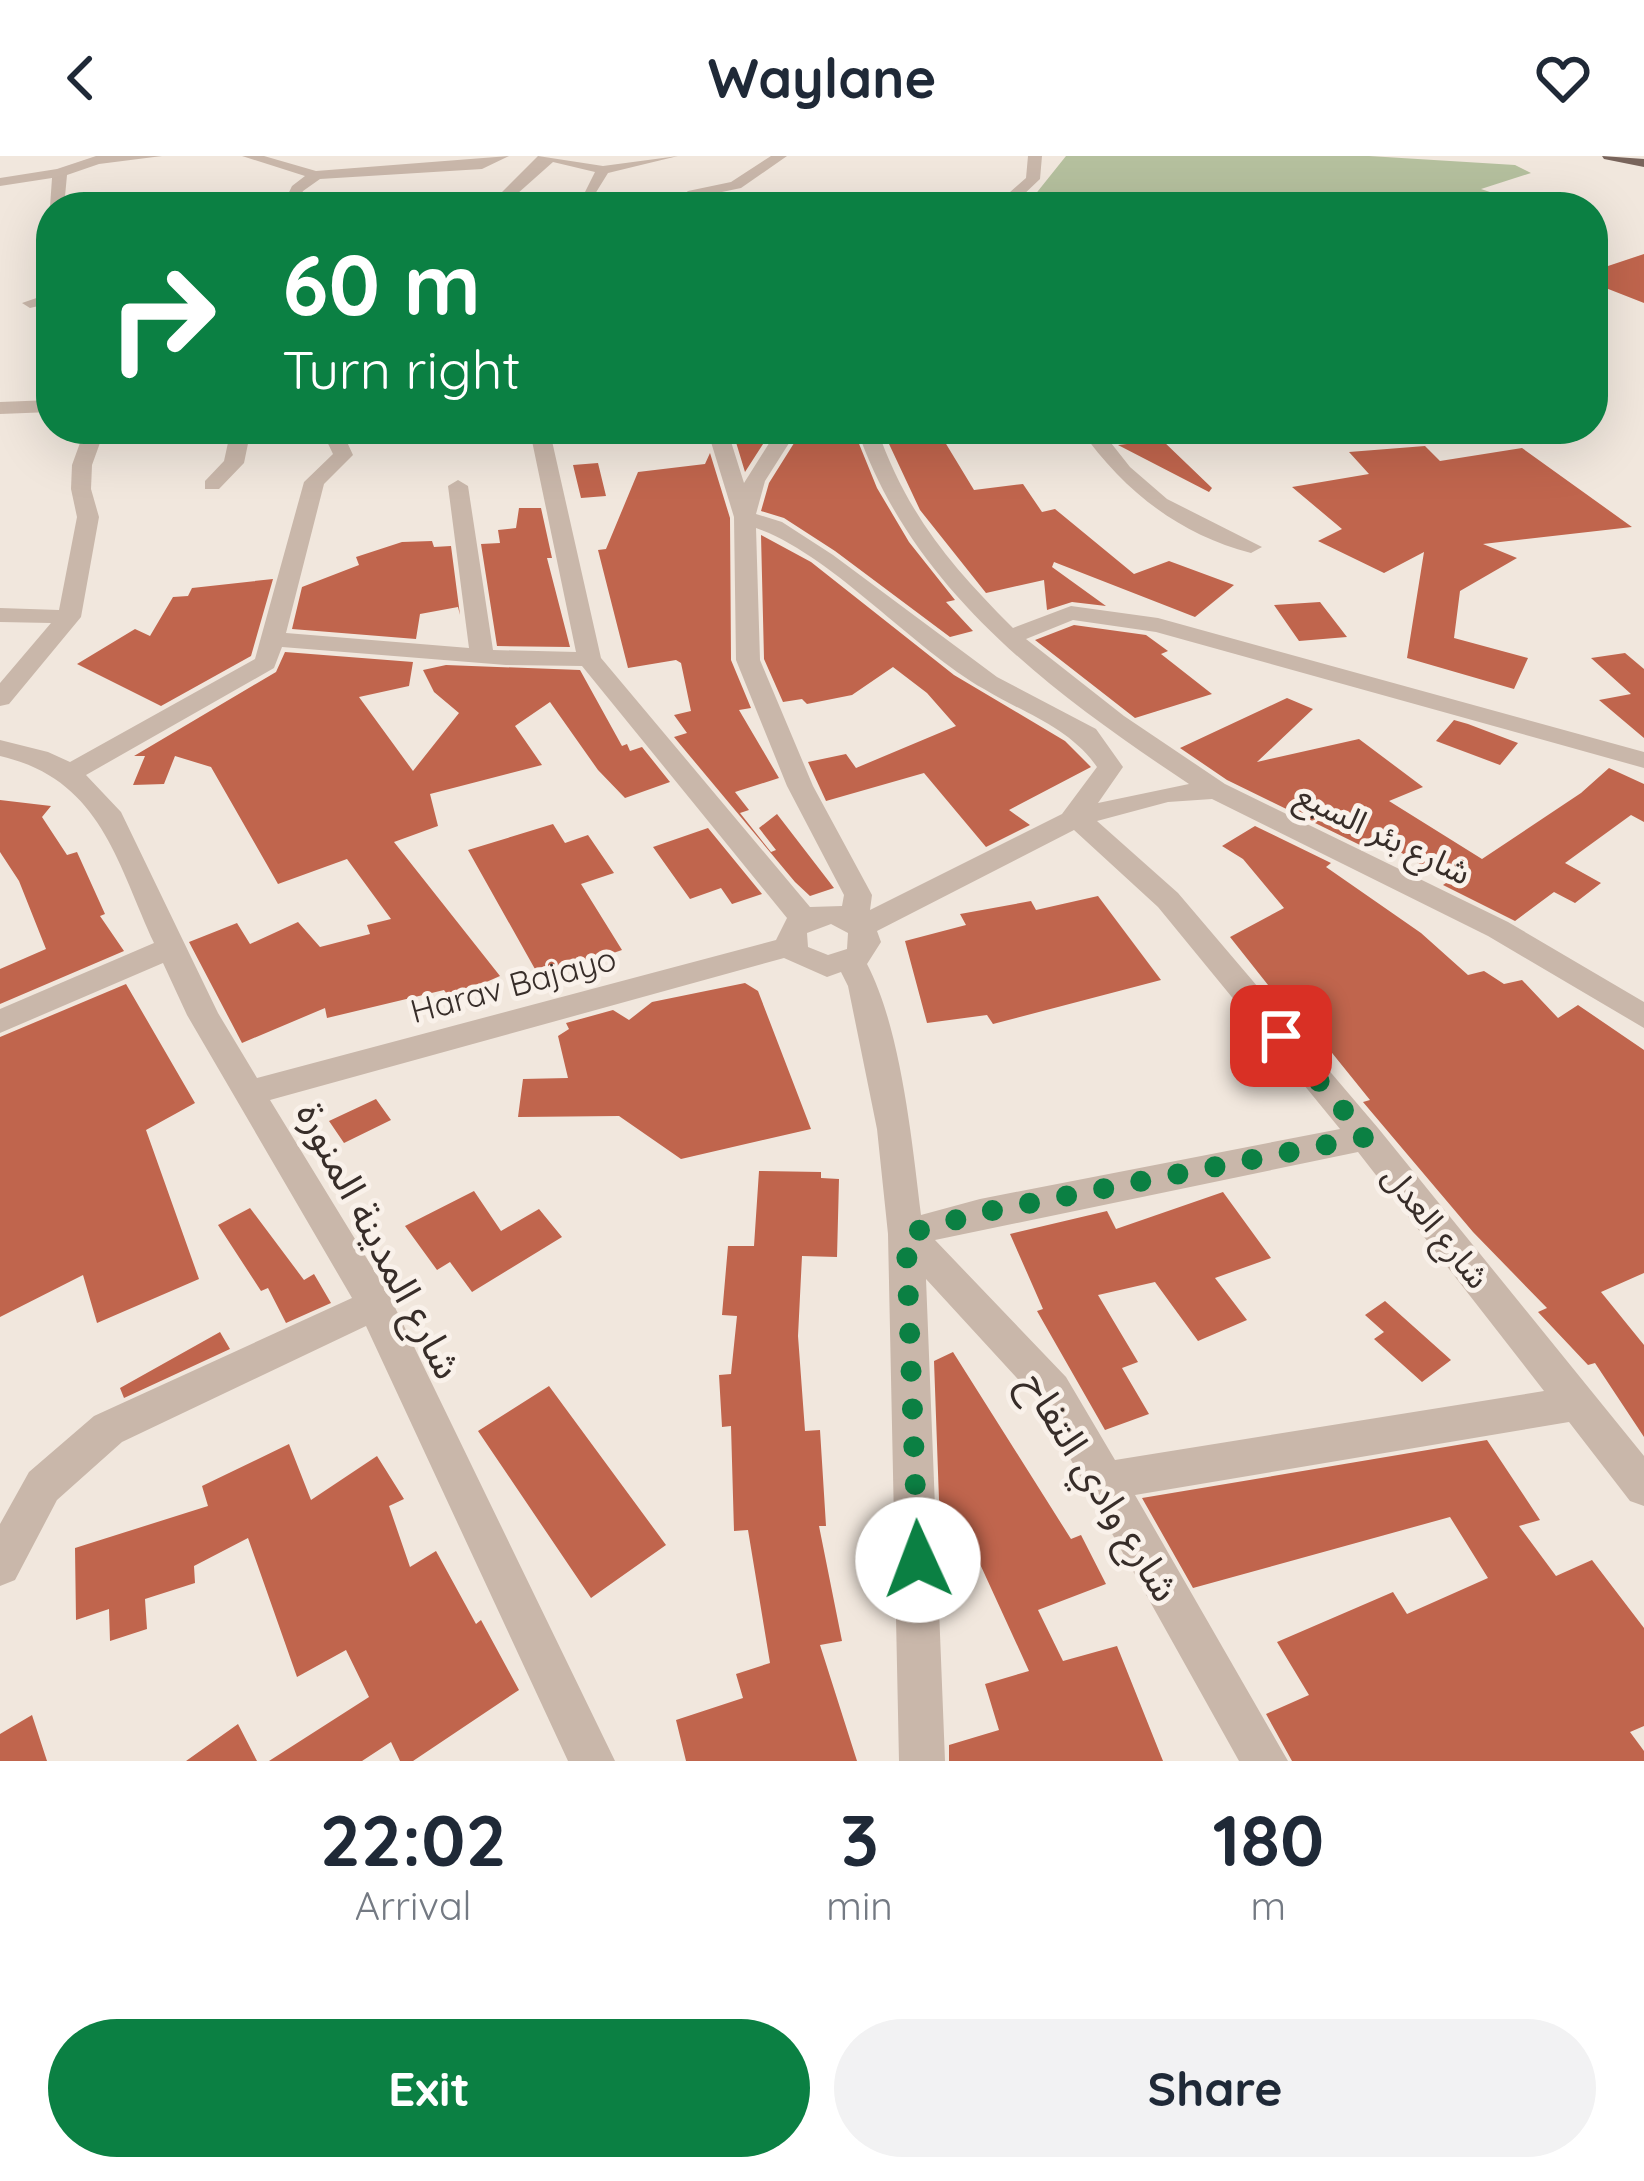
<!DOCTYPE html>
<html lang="en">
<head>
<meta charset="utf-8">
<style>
	:root { --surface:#fff; --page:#f2f2f3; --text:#1f2937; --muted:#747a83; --accent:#0b8043 }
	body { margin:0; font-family:Quicksand,"Noto Sans Arabic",sans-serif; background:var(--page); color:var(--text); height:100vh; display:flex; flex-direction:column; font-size:45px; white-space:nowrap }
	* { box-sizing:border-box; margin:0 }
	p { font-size:39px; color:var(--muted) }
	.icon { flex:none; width:66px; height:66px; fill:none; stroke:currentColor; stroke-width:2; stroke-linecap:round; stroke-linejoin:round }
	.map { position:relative; height:1605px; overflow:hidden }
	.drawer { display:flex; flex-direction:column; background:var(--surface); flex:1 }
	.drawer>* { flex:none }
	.hud { position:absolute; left:36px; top:36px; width:1572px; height:252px; border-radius:48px; box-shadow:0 12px 48px #0002; background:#0b8043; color:#fff; overflow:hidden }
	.pin { position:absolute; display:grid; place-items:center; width:102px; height:102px; color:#fff; margin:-51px; border-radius:24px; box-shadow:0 6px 18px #0006 }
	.me { position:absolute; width:132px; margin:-66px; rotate:358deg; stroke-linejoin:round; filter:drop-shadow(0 0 9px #0008) }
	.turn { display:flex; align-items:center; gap:42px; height:252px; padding:0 48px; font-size:54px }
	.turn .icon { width:156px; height:156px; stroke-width:2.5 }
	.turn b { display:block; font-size:84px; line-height:102px }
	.eta { display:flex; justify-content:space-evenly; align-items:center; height:204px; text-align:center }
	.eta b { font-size:72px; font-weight:700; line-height:84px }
	.button { display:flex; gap:24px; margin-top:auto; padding:24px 48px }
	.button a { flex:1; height:138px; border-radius:72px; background:var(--accent); color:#fff; font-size:48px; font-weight:700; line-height:138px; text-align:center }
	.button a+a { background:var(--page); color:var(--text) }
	header { display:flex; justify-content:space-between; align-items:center; height:156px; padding:0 48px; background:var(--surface); font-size:54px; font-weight:700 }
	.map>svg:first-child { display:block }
	.green { fill:#b5c09e }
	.building { fill:#c0654d }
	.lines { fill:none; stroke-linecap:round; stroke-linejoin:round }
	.minor { fill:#c9b7aa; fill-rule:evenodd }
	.major { fill:#78645b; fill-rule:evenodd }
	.route { stroke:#0b8043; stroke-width:21; stroke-dasharray:0 37.8 }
	.labels { text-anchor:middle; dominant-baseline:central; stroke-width:10; stroke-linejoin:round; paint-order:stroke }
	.street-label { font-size:33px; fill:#372d29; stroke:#f9f1ea }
	.near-street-label { font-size:39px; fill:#372d29; stroke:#f9f1ea }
</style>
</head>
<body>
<header><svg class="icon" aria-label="back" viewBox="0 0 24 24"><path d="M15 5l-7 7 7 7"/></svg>Waylane<svg class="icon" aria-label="heart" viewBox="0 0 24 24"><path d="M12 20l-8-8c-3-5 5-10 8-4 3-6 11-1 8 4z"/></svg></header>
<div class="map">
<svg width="1644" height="1605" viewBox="0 0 1644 1605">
	<rect width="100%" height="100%" fill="#f1e7dd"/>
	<path class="green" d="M1066 0H1369L1515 9 1531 17 1481 33 1529 49 1146 51 1104 43 1034 40Z"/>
	<path class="building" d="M1644 98V147L1593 127V115Z
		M732 273 772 274 745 316Z
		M813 273H853L877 332 909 386 955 444 946 446 973 475 950 481 835 395 784 362 761 355 769 327 801 276Z
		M882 273H937L974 334 1023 328 1042 356 1055 353 1134 418 1169 405 1234 429 1195 461 1054 406 1052 411 1106 450 1072 446 1047 454 1044 424 986 437 920 354Z
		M1162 284 1212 332 1209 336 1118 289Z
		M1425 290 1440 305 1522 292 1632 371 1483 388 1517 402 1460 435 1454 482 1528 502 1514 533 1407 502 1424 396 1384 417 1318 385 1342 373 1292 331 1369 318 1349 296Z
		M710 297 730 362 731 504 751 552 739 554 779 622 735 636 749 654 740 657 771 696 776 694 759 672 777 658 834 732 810 740 795 726 674 581 687 577 674 559 691 555 681 507 676 504 628 512 598 394 606 393 638 316 705 308Z
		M598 307 606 340 581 342 573 309Z
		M519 352H541L552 402H547L570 491 497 490 481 388 500 387 498 374 516 372Z
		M761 379 811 406 954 519 1065 585 1091 611 1009 654 1030 669 986 691 924 617 826 645 808 606 846 598 856 612 956 570 927 537 893 511 852 539 807 548 802 543 783 546 764 503Z
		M432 385 434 391 451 390 460 459 458 451 420 458 416 483 292 473 302 431 359 409 356 401 402 386Z
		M273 423 251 500 161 550 77 508 135 473 150 480 173 441 188 440 192 432Z
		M1320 446 1347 481 1299 485 1274 449Z
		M1074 469 1146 479 1168 495 1161 498 1212 538 1135 562 1035 484Z
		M285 496 413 506 409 530 359 541 413 615 459 557 434 536 423 514 446 509 580 514 622 590 627 588 630 595 642 591 670 626 625 642 598 614 550 546 515 570 542 609 430 638 438 670 394 686 500 820 450 842 444 834 327 862 325 852 242 887 189 786 237 767 250 788 298 766 320 791 370 778 367 769 391 763 347 703 278 728 211 611 175 600 164 628 133 629 145 600H134L276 516Z
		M1625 497 1644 513V582L1599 544 1631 538 1591 502Z
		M1287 542 1313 553 1257 606 1359 583 1423 631 1389 645 1482 703 1581 637 1609 612 1644 628V666L1631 659 1565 707 1601 727 1575 747 1554 736 1515 765 1443 729 1449 725 1373 680 1360 689 1227 624 1180 592Z
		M1454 564 1468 568 1518 587 1500 609 1436 585Z
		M0 644 51 650 42 661 67 699 77 696 105 758 100 760 124 795 0 848V813L46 793 19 725 0 696Z
		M553 668 565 687 588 679 614 717 581 728 622 794 540 822 468 694Z
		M1255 670 1331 707 1326 711 1421 777 1468 819 1484 815 1504 828 1522 824 1558 862 1578 849 1644 894V1117L1601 1136 1644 1189V1281L1595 1207 1588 1209 1538 1156 1547 1152 1473 1076 1363 946 1370 944 1291 846 1283 848 1230 781 1284 752 1243 703 1222 690Z
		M708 672 762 738 732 748 721 732 690 743 653 691Z
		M1098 740 1161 824 993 868 987 859 927 867 905 785 966 769 960 758 1031 745 1036 754Z
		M745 827 758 835 811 973 681 1003 619 960 518 961 523 923 568 922 558 880 569 873 566 867 613 854 629 864 652 846Z
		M126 828 195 947 146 974 199 1123 97 1167 83 1119 0 1161V881Z
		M376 943 391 964 344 987 329 965Z
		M759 1015 821 1016V1022L839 1023 837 1101 802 1100 798 1180 805 1275 820 1274 826 1370H819L842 1485 820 1489 857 1605H686L676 1564 743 1542 736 1518 770 1507 748 1374 734 1375 731 1270 722 1271 719 1219 731 1218 737 1160 722 1159 728 1090H754Z
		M474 1035 501 1075 539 1053 562 1081 472 1136 450 1106 437 1114 405 1070Z
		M1223 1036 1271 1102 1215 1122 1247 1164 1198 1185 1155 1126 1098 1139 1138 1206 1122 1212 1149 1258 1105 1274 1037 1155 1043 1153 1010 1078 1107 1055 1116 1073Z
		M250 1052 304 1124 314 1118 331 1147 286 1167 268 1132 261 1135 218 1069Z
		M1385 1145 1451 1204 1422 1226 1374 1183 1384 1176 1365 1159Z
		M220 1176 230 1193 124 1242 120 1232Z
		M953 1196 1071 1383 1081 1379 1106 1428 1038 1454 1063 1505 1117 1490 1163 1605H949V1589L999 1574 985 1528 1029 1515 969 1384 964 1387 939 1344 934 1205Z
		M549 1230 666 1389 591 1442 478 1275Z
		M1487 1284 1540 1364 1519 1370 1556 1420 1592 1404 1644 1472V1570L1630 1576 1644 1595V1605H1292L1266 1558 1309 1539 1277 1486 1393 1436 1407 1458 1488 1422 1450 1361 1193 1432 1142 1342Z
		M289 1288 311 1344 377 1300 404 1343 389 1350 410 1411 436 1395 476 1468 481 1464 519 1534 413 1605H400L391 1586 362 1605H269L369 1541 346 1494 297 1521 248 1382 194 1410 195 1427 145 1443 147 1473 110 1485 109 1453 76 1464 75 1392 208 1350 202 1330Z
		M32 1559 47 1605H0V1578Z
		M238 1568 257 1605H186Z"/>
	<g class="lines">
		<path class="minor" d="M96 0H162L99 8 67 19 64 51H50L52 22 0 30V22L57 13Z
			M242 0H264L316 15 509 0 482 13 320 23 303 35 296 51H282L292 30 305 20Z
			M538 0 603 10 678 0 608 17 595 38 663 51 581 44 595 16 553 6 507 47 477 51 497 41Z
			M771 0H787L741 32 698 41 685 51H669L688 35 731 26Z
			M1028 0H1042L1040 23 1020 42H1083L1112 51H993L1026 22Z
			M51 137V147L30 152 22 147Z
			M51 244V256L0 258V246Z
			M85 273H105L92 309 91 333 99 361 81 461 9 548 0 550V527L51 467 0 466V452L59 454 77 361 71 333 72 309Z
			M231 273H251L244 307 219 333H205V325L224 305Z
			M321 273H341L353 299 324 328 286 477 469 492 448 330 458 324 468 330 493 494 576 496 532 285 534 273H554L552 285 601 502 810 751 842 750 844 739 787 630 736 504 734 361 707 273H727L744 327 778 273H798L765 325 756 358 782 366 833 399 997 521 1096 573 1123 611 1098 647 1189 628C1052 537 912 434 857 273H877C907 358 950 409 1013 472L1071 450 1158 462 1644 596V612L1156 476 1073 464 1026 483 1124 560 1225 628 1508 766 1644 846V872L1488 780 1212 643 1168 646 1097 665 1178 737 1378 972 1644 1300V1350L1630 1345 1569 1266 1135 1339 1288 1605H1239L1038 1245 926 1123 945 1605H899L888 1078 877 973 848 830 841 816 827 821 784 802 270 944 388 1137 615 1605H568L366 1170 122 1286 57 1344 15 1424 0 1430V1368L29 1316 94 1260 352 1142 187 859 163 807 0 877V853L154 787C116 704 100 623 0 600V584L48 596 70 606 255 503 304 326 333 298ZM756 372C831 398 912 492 984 533 1025 558 1069 571 1097 611L1062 658 870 754 872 739 813 630 760 504ZM282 491 506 509 582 510 787 762 776 784 257 922 218 857 121 656 86 619 274 512ZM1074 674 1158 751 1340 973 980 1043 921 1059C912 985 901 873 867 808L881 786 877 775ZM831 768 848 777 847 793 828 799 808 791 807 777ZM1358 996 1544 1235 1115 1304 1066 1221 935 1084Z
			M1080 273H1100L1130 311 1167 343 1262 391 1251 397C1178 378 1123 334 1080 273Z"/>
		<path class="major" d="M1602 0 1644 3V11L1604 3Z"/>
	</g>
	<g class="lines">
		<path class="route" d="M918 1404 906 1078 980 1057 1366 981 1281 880"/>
	</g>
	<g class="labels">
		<g class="street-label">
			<text transform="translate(1384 677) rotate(26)">شارع بئر السبع</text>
			<text transform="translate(513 828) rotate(-15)">Harav Bajayo</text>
			<text transform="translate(1437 1070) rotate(51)">شارع العدل</text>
		</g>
		<g class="near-street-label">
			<text transform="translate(380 1084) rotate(62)">شارع المدينة المنورة</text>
			<text transform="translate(1101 1330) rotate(58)">شارع وادي التفاح</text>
		</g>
	</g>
</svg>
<div class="pin" style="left:1281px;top:880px;background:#d93025"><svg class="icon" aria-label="arrive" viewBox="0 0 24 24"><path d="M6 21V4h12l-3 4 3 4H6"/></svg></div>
<svg class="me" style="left:918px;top:1404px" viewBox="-20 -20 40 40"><circle r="19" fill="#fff"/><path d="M0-13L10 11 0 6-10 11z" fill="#0b8043"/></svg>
<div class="hud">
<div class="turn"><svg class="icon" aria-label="right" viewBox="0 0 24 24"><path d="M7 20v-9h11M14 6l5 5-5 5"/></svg><div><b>60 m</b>Turn right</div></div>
</div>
</div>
<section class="drawer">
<div class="eta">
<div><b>22:02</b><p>Arrival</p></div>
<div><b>3</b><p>min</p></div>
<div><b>180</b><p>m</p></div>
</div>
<div class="button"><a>Exit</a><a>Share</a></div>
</section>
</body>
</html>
